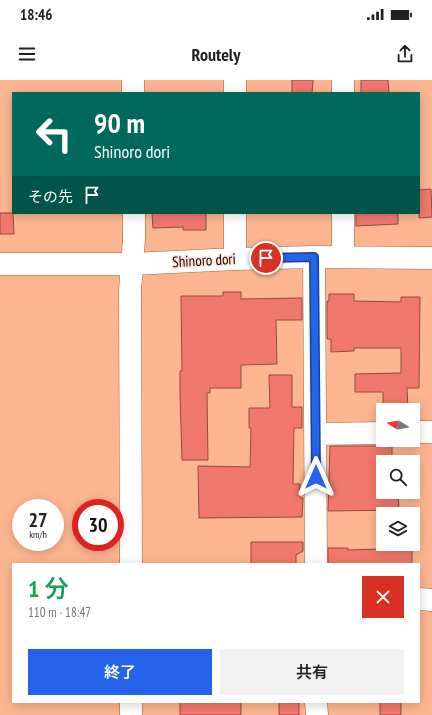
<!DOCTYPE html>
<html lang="ja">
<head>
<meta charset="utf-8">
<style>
	:root { --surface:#fff; --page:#f2f2f2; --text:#202124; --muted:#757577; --accent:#2563eb }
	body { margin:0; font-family:"PT Sans Narrow","Noto Sans JP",sans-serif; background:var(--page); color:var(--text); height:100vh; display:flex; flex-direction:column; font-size:15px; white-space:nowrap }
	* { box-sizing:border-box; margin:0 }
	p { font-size:13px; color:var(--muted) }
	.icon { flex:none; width:22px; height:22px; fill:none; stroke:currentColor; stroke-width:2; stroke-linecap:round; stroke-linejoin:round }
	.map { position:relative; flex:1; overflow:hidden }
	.details { position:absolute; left:12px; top:483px; width:408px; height:140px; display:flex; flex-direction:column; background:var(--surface); border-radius:0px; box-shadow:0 2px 10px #0003 }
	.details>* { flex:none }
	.guide { position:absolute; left:12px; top:12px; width:408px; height:122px; border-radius:0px; box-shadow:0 2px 10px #0003; background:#00695c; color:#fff; overflow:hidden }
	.needle { width:26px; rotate:281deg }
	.fabs { position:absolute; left:376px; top:323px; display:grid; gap:8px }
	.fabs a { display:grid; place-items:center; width:44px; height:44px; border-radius:0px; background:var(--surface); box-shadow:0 2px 10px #0003; font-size:20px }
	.speed { position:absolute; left:12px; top:419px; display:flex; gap:8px; font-size:20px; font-weight:700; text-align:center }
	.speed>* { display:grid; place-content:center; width:52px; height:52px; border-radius:50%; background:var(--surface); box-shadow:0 2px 10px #0003; line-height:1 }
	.speed small { font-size:10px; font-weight:400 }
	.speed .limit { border:6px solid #d22; background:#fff; color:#111 }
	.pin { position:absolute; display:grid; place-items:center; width:34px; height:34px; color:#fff; margin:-17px; border:2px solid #fff; border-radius:50%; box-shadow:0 1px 4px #0007 }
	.me { position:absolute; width:44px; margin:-22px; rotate:0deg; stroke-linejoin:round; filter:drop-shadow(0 0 3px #0008) }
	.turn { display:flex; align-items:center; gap:14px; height:84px; padding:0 16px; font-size:18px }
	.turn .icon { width:52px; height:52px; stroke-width:2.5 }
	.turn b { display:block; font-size:28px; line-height:34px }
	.then { display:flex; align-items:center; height:38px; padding:0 16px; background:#0003; gap:8px; font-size:15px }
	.round { display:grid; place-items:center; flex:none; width:42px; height:42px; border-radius:0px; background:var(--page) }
	.overview { display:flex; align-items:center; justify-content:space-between; height:68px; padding:0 16px }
	h1 { font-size:24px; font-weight:600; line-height:30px; color:#1e9e55 }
	.button { display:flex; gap:8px; margin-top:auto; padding:8px 16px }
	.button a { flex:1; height:46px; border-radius:0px; background:var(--accent); color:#fff; font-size:16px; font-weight:600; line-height:46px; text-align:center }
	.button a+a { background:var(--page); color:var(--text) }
	.status { display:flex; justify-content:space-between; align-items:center; height:28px; padding:0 20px; background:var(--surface); direction:ltr }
	.status svg { height:11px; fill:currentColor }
	header { display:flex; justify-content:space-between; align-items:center; height:52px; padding:0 16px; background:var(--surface); font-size:18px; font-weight:600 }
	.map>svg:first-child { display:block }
	.building { fill:#f1786c; stroke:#914a42 }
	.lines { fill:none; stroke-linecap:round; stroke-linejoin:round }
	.minor-casing { stroke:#a3613f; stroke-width:23 }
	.minor { stroke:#fff; stroke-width:22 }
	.route-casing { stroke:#184099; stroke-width:10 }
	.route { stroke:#2563eb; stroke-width:7 }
	.labels { text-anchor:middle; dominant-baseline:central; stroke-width:3; stroke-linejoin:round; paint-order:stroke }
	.street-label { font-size:15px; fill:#1c0500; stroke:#fae3d8 }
</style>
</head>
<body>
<div class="status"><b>18:46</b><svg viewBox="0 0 49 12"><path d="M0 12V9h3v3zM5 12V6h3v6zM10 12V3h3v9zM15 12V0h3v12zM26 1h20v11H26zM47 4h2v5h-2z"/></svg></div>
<header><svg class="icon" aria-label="menu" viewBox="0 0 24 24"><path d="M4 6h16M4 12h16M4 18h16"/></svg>Routely<svg class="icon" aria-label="share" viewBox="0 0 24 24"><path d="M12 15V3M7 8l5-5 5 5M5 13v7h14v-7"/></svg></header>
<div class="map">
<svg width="432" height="635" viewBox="0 0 432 635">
	<rect width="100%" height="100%" fill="#fdb591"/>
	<path class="building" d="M292 0H313L312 13H292Z
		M361 0H388L389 13H361Z
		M431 109 432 137 419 138V110Z
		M0 133H13L14 154H0Z
		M152 133H206V150H183V147L153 148Z
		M356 133H398V144L356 146Z
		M223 212H241V219L302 218V240H276L277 284 241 285V308H210V313H207L208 380H182L180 313V291H182L181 216H223Z
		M329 214H354V221L401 222V217H420L419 308H407L408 330H383V312H355V294L401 293V268H354V271L331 272V259H327V221H329Z
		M269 295H292V327H302V348H294L293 404H300V418H303L302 437 199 438 198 386 250 387 251 348H249V328H270Z
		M388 364H392V382H383V412H398L399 430 328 431 330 366H383Z
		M251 462H303V471L296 475V484H251Z
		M328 468H348V470L412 468V484H328Z
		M180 622H241V635H180Z
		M279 622H299V635H279Z
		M380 622H401V635H380Z"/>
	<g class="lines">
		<defs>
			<path id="minor" d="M133 0V13
				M235 13V0
				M343 13V0
				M314 177 316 484
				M343 177V133
				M235 179V133
				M0 184H132L235 179 314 177 432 178
				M413 352H432
				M316 354 383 353
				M131 484 130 210 134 159V133
				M419 519 432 520
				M131 622V635
				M316 622 317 635"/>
		</defs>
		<use href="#minor" class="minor-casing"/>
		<use href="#minor" class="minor"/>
	</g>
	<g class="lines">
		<defs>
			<path id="route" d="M266 178 314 177 316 397"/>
		</defs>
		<use href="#route" class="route-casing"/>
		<use href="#route" class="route"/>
	</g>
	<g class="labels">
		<g class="street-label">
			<text transform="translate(204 180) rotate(-3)">Shinoro dori</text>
		</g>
	</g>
</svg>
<div class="fabs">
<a><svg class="needle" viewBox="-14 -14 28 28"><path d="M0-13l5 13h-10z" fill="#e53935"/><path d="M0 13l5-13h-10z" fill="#757577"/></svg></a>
<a><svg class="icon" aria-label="search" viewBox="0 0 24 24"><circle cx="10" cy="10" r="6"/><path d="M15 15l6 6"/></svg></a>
<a><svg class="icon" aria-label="layers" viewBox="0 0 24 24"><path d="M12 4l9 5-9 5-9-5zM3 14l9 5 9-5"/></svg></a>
</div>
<div class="speed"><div>27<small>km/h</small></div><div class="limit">30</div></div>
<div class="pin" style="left:266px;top:178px;background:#d93025"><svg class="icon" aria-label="arrive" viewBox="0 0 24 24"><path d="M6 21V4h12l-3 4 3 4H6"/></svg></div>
<svg class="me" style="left:316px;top:397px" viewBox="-20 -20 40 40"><path d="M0-17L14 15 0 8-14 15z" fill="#2563eb" stroke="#fff" stroke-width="4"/></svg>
<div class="guide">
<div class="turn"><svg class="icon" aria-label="left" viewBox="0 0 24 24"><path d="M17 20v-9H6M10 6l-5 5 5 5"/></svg><div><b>90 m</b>Shinoro dori</div></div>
<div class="then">その先<svg class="icon" aria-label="arrive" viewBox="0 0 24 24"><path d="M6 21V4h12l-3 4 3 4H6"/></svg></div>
</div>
<section class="details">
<div class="overview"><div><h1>1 分</h1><p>110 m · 18:47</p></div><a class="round" style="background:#d93025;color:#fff"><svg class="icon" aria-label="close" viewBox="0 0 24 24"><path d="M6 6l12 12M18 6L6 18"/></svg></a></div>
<div class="button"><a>終了</a><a>共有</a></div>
</section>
</div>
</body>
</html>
